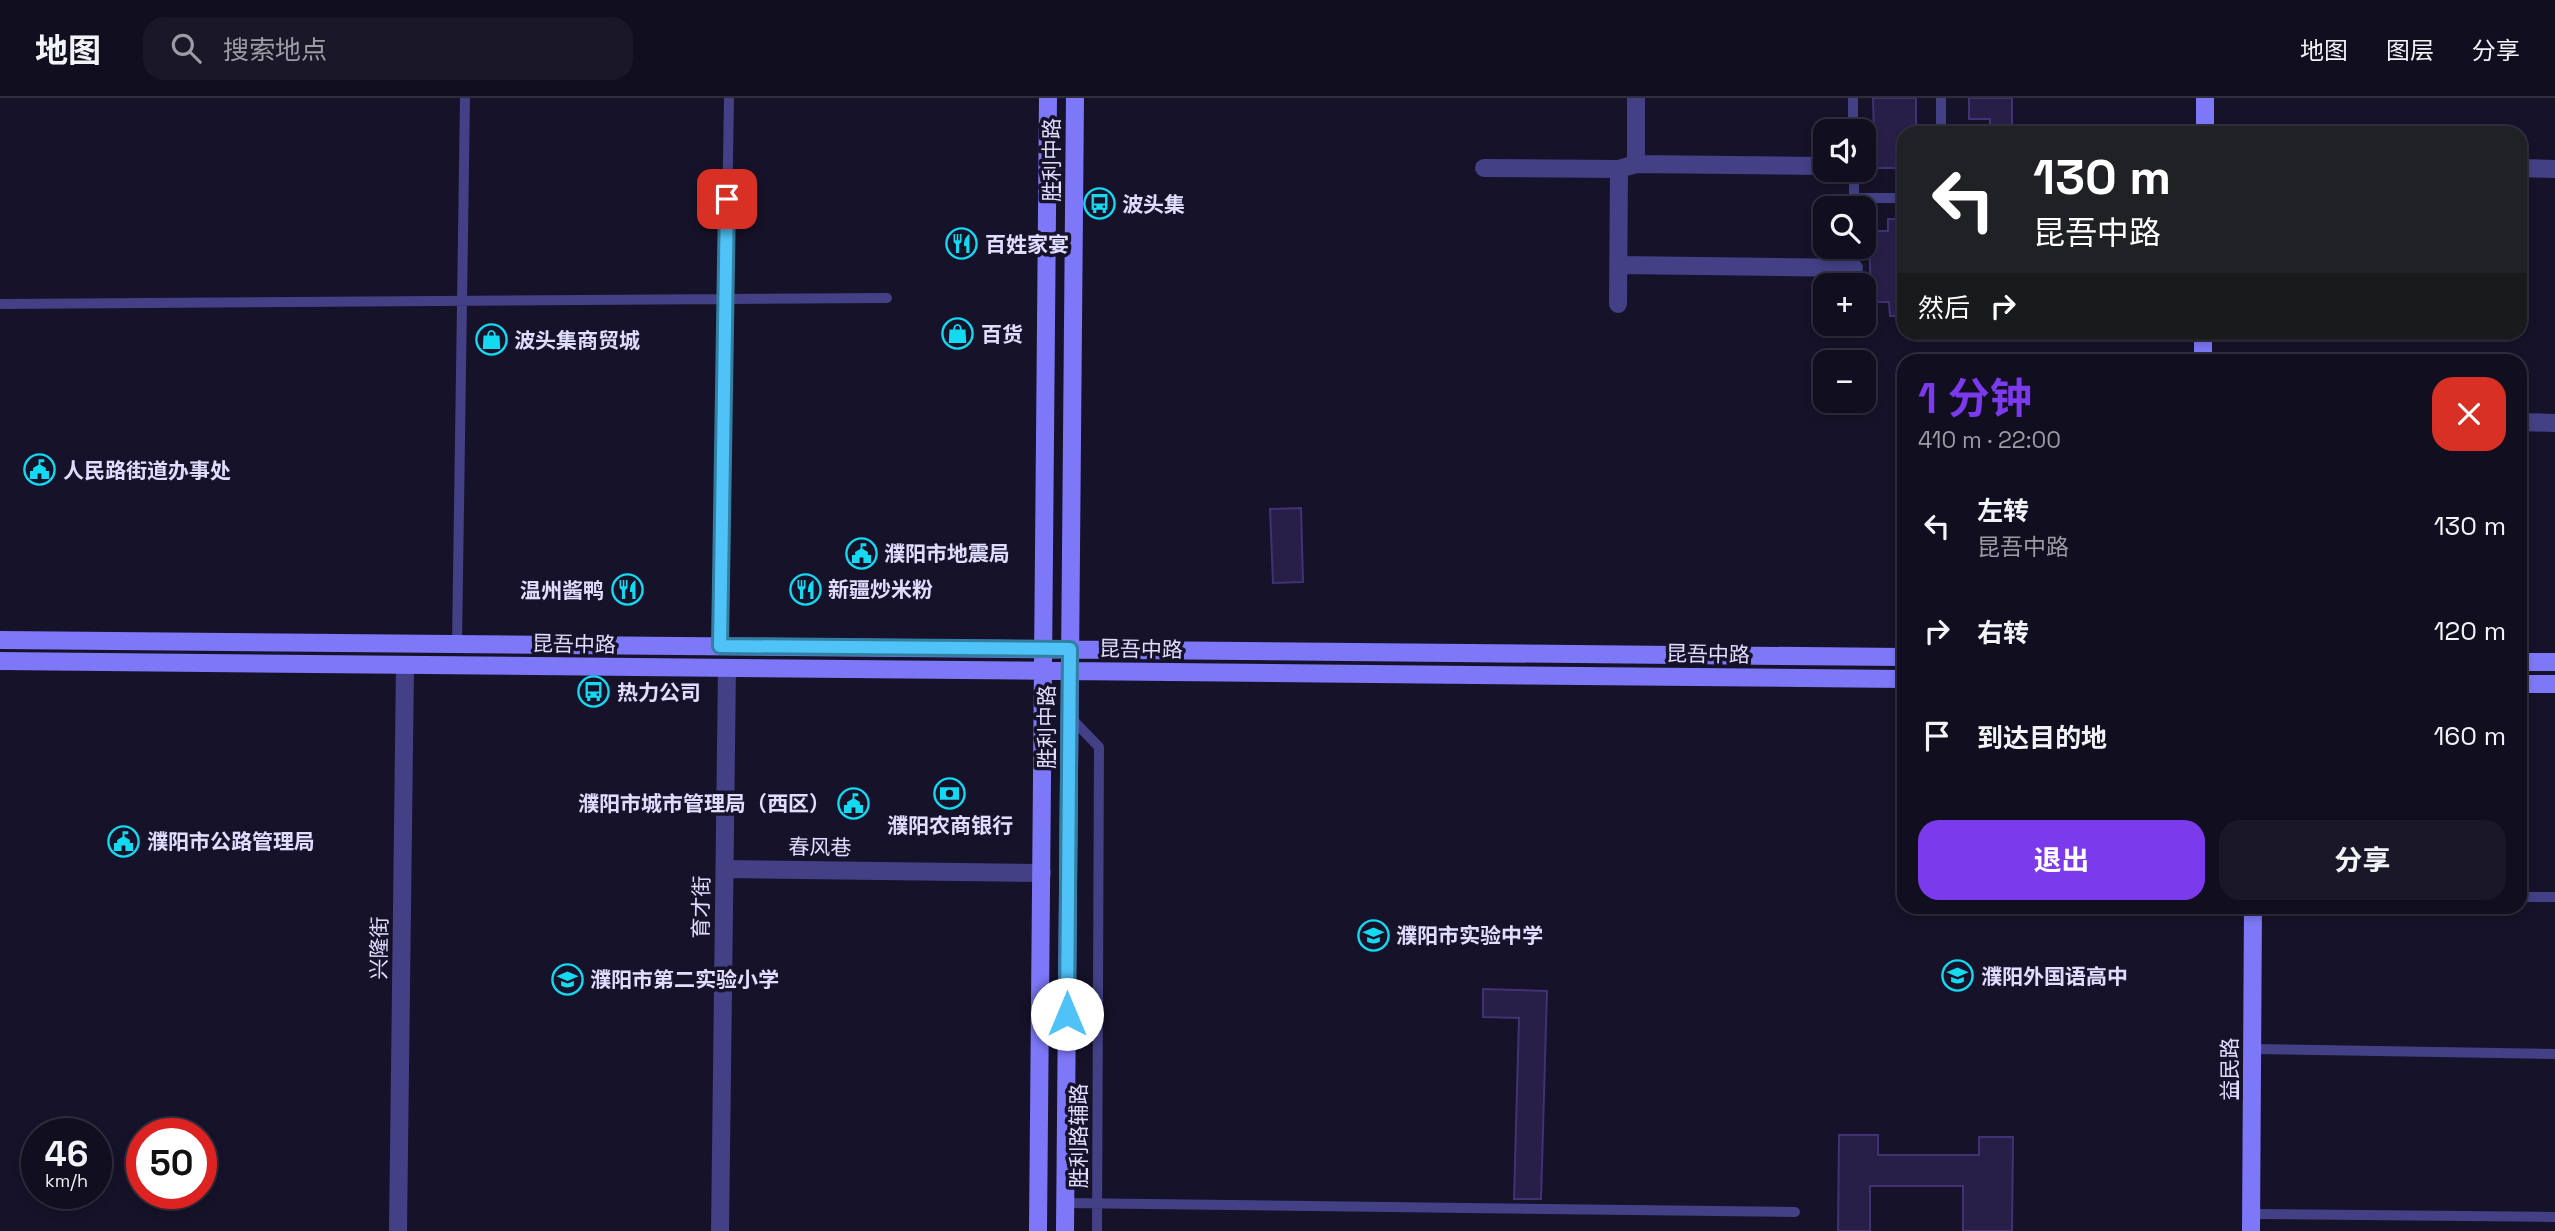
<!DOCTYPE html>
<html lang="zh">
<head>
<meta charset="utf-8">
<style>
	:root { --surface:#100e1f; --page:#191728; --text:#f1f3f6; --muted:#9c9ca4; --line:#302e3d; --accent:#7c3aed }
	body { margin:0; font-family:"Space Grotesk","Noto Sans SC",sans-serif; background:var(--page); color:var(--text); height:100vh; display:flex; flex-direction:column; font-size:26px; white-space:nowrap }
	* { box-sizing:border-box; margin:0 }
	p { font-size:23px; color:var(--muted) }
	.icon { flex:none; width:38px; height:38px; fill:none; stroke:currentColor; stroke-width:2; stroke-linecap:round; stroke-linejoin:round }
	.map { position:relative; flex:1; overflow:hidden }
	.panel { position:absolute; left:1897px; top:256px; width:630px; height:560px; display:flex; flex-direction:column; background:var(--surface); border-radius:21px; box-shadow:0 4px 10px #0003,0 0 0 2px var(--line) }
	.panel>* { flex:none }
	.banner { position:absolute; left:1897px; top:28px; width:630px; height:214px; border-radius:21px; box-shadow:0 4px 10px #0003,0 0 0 2px var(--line); background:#202124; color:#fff; overflow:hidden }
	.controls { position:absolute; left:1813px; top:21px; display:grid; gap:14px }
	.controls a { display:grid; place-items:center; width:63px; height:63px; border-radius:14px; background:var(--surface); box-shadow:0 4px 10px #0003,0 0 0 2px var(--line); font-size:35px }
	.speed { position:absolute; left:21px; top:1020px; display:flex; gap:14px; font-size:35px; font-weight:700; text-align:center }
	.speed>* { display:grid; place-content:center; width:91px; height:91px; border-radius:50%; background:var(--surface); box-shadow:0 4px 10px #0003,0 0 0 2px var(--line); line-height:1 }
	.speed small { font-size:18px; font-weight:400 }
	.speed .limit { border:10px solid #d22; background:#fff; color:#111 }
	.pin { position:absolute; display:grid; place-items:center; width:60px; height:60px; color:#fff; margin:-30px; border-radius:14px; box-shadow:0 4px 10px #0006 }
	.me { position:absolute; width:77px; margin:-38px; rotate:0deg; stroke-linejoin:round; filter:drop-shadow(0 0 5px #0008) }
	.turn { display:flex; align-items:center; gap:24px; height:147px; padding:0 21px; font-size:32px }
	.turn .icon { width:91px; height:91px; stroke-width:2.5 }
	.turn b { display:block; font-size:49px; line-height:60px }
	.then { display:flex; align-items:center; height:66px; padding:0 21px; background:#0003; gap:14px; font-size:26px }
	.round { display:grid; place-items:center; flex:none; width:74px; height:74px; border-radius:21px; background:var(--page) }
	.overview { display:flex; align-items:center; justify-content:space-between; height:119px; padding:0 21px }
	h1 { font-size:42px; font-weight:700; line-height:52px; color:var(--accent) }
	.button { display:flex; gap:14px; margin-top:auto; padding:14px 21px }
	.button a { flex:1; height:80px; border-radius:21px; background:var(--accent); color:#fff; font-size:28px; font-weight:700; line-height:80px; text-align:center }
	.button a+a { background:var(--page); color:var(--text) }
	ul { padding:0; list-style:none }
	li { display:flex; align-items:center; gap:21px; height:105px; padding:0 21px }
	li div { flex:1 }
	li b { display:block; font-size:26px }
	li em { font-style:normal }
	header { display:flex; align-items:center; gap:42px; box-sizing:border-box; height:98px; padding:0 35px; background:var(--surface); border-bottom:2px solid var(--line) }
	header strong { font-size:33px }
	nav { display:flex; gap:38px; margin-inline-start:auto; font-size:24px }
	.search { width:490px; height:63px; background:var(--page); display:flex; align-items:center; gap:18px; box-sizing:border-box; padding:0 24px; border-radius:21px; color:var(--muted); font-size:26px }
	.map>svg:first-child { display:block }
	.building { fill:#281f48; stroke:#403273; stroke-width:2 }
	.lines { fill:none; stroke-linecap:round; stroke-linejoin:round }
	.lane { stroke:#434085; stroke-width:10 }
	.street { stroke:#434085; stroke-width:18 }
	.secondary { stroke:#7d78f7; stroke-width:18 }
	.route-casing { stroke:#337fa1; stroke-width:18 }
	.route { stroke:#4fc3f7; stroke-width:12 }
	.labels { text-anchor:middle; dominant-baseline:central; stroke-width:7; stroke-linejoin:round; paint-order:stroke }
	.street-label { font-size:21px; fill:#e0dcfd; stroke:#161229 }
	.poi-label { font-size:21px; font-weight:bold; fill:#e0dcfd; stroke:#161229; text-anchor:start }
</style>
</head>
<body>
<header>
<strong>地图</strong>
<div class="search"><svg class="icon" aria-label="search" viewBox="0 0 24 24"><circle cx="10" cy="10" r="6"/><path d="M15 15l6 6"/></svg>搜索地点</div>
<nav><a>地图</a><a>图层</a><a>分享</a></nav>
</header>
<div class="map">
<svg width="2555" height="1133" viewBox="0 0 2555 1133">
	<rect width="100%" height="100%" fill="#161229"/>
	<path class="building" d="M1873 0H1916V35H1904V70H1875Z
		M1969 0H2012V35H1990V21H1969Z
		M1888 121H1904V218H1890L1889 204H1871L1869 133H1888Z
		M1301 410 1303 484 1273 485 1270 411Z
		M1483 891 1547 893 1541 1101H1514L1519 920 1483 919Z
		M1839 1037H1878V1057H1979V1039H2013L2012 1133H1963V1088H1870V1133H1838Z"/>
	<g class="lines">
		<path class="lane" d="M1853 0V33
			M1941 35V0
			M1854 100H1904
			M1854 110V72
			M1854 187V149
			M0 206 887 200
			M457 546 465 0
			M720 548 729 0
			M1070 619 1099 649 1097 1133
			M2520 799H2555
			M2251 951 2555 956
			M1065 1105 1795 1114
			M2251 1116 2555 1119"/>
		<path class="street" d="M1636 66V0
			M1484 70 1619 71 1636 66 1825 68
			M2520 70 2555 71
			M1619 167 1854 170
			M1618 206 1619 71
			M2520 324 2555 325
			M725 771 1042 775
			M398 1133 405 567
			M720 1133 727 570"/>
		<path class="secondary" d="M2205 35V0
			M2203 262V234
			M0 542 1904 559
			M0 563 1904 581
			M2520 564H2555
			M2520 586H2555
			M1038 1133 1048 0
			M1065 1133 1075 0
			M2251 1133 2253 808"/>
	</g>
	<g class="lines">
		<defs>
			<path id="route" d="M727 101 720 548 1070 551 1067 916"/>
		</defs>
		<use href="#route" class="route-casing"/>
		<use href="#route" class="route"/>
	</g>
	<defs>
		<symbol id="bus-ring" viewBox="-11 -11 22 22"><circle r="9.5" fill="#161229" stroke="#13d9f1" stroke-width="1.5"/><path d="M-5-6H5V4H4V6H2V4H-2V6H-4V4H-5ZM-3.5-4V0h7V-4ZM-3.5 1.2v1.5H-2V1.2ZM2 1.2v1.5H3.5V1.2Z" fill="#13d9f1"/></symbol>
		<symbol id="restaurant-ring" viewBox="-11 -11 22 22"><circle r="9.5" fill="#161229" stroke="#13d9f1" stroke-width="1.5"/><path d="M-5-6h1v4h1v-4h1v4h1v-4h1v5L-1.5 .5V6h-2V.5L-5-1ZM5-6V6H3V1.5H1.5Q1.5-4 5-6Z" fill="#13d9f1"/></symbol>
		<symbol id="shop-ring" viewBox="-11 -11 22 22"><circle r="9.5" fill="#161229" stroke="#13d9f1" stroke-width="1.5"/><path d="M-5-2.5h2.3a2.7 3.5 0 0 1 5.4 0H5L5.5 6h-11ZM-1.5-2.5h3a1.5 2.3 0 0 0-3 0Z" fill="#13d9f1"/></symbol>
		<symbol id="civic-ring" viewBox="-11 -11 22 22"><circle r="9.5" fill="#161229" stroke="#13d9f1" stroke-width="1.5"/><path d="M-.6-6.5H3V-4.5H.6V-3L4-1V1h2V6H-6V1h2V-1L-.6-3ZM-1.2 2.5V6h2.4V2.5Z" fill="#13d9f1"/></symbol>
		<symbol id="bank-ring" viewBox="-11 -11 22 22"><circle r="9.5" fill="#161229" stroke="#13d9f1" stroke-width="1.5"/><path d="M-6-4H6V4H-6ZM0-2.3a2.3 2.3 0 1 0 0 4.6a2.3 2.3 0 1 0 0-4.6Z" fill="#13d9f1"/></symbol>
		<symbol id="school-ring" viewBox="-11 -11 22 22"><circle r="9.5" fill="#161229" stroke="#13d9f1" stroke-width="1.5"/><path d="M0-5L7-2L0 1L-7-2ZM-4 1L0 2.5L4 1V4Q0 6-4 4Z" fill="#13d9f1"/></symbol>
	</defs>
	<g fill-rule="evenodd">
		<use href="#bus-ring" x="1082" y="88" width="35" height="35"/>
		<use href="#restaurant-ring" x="944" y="128" width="35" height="35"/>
		<use href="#shop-ring" x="940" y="218" width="35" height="35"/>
		<use href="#shop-ring" x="474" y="224" width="35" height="35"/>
		<use href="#civic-ring" x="22" y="354" width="35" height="35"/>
		<use href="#civic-ring" x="844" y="438" width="35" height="35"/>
		<use href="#restaurant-ring" x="788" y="474" width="35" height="35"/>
		<use href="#restaurant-ring" x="610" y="474" width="35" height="35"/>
		<use href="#bus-ring" x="576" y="576" width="35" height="35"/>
		<use href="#bank-ring" x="932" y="678" width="35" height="35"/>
		<use href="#civic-ring" x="836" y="688" width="35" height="35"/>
		<use href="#civic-ring" x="106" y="726" width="35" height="35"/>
		<use href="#school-ring" x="1356" y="820" width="35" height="35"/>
		<use href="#school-ring" x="1940" y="860" width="35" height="35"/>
		<use href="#school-ring" x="550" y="864" width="35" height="35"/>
	</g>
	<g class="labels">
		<g class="street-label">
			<text transform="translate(1051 62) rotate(-90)">胜利中路</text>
			<text transform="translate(574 546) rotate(1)">昆吾中路</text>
			<text transform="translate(1141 551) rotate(1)">昆吾中路</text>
			<text transform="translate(1708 556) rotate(1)">昆吾中路</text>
			<text transform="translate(1046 629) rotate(-90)">胜利中路</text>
			<text transform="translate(820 749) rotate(1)">春风巷</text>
			<text transform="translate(701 809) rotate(-89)">育才街</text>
			<text transform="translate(379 850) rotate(-89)">兴隆街</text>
			<text transform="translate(2229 971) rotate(-90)">益民路</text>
			<text transform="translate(1078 1038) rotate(-90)">胜利路辅路</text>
		</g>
		<g class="poi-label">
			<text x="1122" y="106">波头集</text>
			<text x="985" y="146">百姓家宴</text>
			<text x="981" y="236">百货</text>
			<text x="514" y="242">波头集商贸城</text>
			<text x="63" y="372">人民路街道办事处</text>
			<text x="884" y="455">濮阳市地震局</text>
			<text x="828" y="491">新疆炒米粉</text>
			<text x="604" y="492" text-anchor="end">温州酱鸭</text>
			<text x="617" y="594">热力公司</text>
			<text x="830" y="705" text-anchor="end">濮阳市城市管理局（西区）</text>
			<text x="950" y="727" text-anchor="middle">濮阳农商银行</text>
			<text x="147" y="743">濮阳市公路管理局</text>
			<text x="1396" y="837">濮阳市实验中学</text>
			<text x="1981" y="878">濮阳外国语高中</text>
			<text x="590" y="881">濮阳市第二实验小学</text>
		</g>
	</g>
</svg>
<div class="controls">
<a><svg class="icon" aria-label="sound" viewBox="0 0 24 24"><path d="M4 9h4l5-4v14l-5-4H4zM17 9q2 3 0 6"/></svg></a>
<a><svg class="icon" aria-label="search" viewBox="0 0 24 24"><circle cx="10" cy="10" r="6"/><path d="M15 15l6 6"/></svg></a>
<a>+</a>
<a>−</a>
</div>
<div class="speed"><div>46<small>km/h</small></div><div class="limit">50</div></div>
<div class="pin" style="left:727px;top:101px;background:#d93025"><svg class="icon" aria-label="arrive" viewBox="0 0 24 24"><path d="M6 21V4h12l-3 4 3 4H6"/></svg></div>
<svg class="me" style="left:1067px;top:916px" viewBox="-20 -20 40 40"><circle r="19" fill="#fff"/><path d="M0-13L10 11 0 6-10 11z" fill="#4fc3f7"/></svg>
<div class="banner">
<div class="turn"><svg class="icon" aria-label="left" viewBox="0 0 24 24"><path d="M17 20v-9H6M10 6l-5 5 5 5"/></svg><div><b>130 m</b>昆吾中路</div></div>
<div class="then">然后<svg class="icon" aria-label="right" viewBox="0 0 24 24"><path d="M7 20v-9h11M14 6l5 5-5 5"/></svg></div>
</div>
<section class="panel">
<div class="overview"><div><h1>1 分钟</h1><p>410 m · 22:00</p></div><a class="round" style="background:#d93025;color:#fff"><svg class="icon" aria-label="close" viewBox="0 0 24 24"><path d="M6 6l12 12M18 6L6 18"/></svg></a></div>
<ul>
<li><svg class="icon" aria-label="left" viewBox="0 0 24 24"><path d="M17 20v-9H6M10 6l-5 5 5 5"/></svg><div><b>左转</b><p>昆吾中路</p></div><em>130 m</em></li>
<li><svg class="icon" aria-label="right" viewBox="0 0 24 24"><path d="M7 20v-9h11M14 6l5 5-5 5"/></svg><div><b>右转</b></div><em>120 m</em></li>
<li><svg class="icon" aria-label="arrive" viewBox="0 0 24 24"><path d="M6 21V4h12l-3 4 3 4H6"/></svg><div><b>到达目的地</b></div><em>160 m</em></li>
</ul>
<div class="button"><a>退出</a><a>分享</a></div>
</section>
</div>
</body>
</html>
